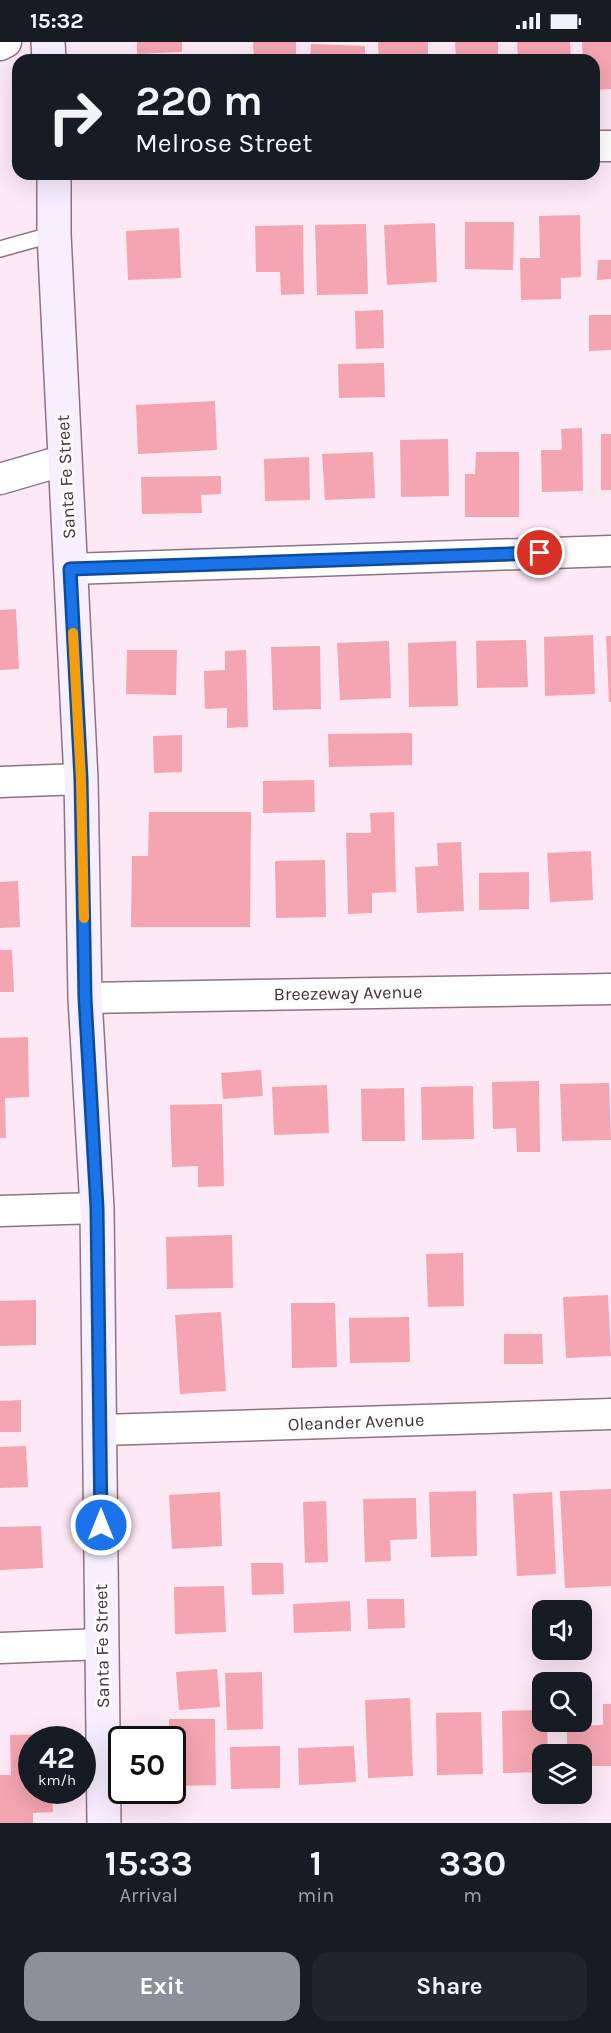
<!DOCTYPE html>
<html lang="en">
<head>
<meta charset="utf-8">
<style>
	:root { --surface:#171b24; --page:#20242c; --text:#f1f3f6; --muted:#9ea1a6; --accent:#8c9099 }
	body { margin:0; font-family:Karla,sans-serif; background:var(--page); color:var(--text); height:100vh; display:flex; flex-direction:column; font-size:22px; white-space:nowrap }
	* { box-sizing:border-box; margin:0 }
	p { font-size:20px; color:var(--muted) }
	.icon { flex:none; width:33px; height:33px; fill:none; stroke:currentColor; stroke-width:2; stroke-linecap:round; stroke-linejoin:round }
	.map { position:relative; height:1781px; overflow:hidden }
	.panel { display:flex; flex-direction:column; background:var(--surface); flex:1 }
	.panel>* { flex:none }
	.guide { position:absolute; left:12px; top:12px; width:588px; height:126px; border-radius:18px; box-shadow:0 6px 24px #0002; background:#171b24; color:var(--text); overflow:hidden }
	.buttons { position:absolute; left:532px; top:1558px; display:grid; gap:12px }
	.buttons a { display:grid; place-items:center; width:60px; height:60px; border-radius:12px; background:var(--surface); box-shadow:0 6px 24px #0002; font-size:30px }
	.speed { position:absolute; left:18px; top:1684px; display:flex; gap:12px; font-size:30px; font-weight:700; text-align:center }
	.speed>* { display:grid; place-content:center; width:78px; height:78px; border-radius:50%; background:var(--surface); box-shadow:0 6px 24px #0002; line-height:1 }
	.speed small { font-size:15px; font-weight:400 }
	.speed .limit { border:3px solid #111; border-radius:9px; background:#fff; color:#111 }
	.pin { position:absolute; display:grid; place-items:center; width:51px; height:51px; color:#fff; margin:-26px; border:3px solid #fff; border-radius:50%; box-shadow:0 2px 6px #0007 }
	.me { position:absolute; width:66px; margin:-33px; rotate:0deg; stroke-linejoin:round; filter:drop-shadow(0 0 4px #0008) }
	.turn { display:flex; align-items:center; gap:21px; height:126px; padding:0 24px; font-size:27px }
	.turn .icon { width:78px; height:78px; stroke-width:2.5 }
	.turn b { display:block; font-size:42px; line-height:51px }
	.eta { display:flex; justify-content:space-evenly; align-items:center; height:102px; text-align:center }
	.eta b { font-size:36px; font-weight:700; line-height:42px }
	.action { display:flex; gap:12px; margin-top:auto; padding:12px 24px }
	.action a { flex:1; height:69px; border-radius:18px; background:var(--accent); color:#fff; font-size:24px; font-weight:700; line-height:69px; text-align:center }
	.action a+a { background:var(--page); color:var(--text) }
	.status { display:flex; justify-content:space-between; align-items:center; height:42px; padding:0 30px; background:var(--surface); direction:ltr }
	.status svg { height:16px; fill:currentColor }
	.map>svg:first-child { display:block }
	.building { fill:#f4a5b1 }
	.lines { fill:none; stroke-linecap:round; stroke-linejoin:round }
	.service-casing { stroke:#907285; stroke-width:18 }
	.minor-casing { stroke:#907285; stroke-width:33 }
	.secondary-casing { stroke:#907285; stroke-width:36 }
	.service { stroke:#fff; stroke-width:15 }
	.minor { stroke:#fff; stroke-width:30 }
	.secondary { stroke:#f7eeff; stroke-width:33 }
	.route-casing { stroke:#114b97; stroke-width:15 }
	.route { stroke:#1a73e8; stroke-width:10 }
	.slow { stroke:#f59e0b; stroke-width:10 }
	.labels { text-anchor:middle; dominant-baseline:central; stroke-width:6; stroke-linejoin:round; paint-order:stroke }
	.street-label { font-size:18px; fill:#40333b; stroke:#fcfcfc }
</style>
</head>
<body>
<div class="status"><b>15:32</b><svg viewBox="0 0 49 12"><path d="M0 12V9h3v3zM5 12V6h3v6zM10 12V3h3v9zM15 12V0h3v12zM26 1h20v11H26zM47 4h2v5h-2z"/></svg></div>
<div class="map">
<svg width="611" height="1781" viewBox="0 0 611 1781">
	<rect width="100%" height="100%" fill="#fde8f5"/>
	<path class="building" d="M137 0H182V10L137 12Z
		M253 0H296V18H254Z
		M378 0H428V18H379Z
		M455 0H498V18H456Z
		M517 0H570L571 18H518Z
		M582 0H611V47L594 48V18H583Z
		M311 2 365 4V18H310Z
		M580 173 581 235 561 236V257L521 258 520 216H540L539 174Z
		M465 180H514L513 228 465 227Z
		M435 181 437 240 387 243 384 183Z
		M366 182 368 252 317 253 315 183Z
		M303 183 304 252 281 253 280 230H256L255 184Z
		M179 186 181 236 128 238 126 189Z
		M598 218H611V237L597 238Z
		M383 268 384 306 356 307 355 269Z
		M589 273H611V308L589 309Z
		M384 321 385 355 339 356 338 322Z
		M215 359 217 408 138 412 136 363Z
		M582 386 583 449 542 450 541 408H562L561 387Z
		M601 392H611V448H601Z
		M448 397 449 454 401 455 400 398Z
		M373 410 375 456 325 458 322 412Z
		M476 410H519V475H465V432H475Z
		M309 415 310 458 265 459 264 417Z
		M221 434V452L201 453 202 471 142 472 141 435Z
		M16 567 19 627 0 628V568Z
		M593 593 595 652 545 654 544 595Z
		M606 594H611V660H609Z
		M526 598 528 645 477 646 476 599Z
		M389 599 391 656 340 658 337 601Z
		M456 599 458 664 409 665 408 601Z
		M320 604 321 667 273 668 271 605Z
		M127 608H177L176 653 126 652Z
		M246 608 248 685 227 686V666L205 667 204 629 225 628V609Z
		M412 691V723L329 725 328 692Z
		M182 693V730L154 731 153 694Z
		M314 738 315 770 263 771V739Z
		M149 770H251L250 885H131L132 814H148Z
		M394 770 396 850 372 851V871L348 872 346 791H371L370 771Z
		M461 800 464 869 417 871 415 825 438 824 437 801Z
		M591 809 593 858 550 860 547 811Z
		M325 818 326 875 276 876 275 819Z
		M529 830V867L479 868V831Z
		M18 839 20 885 0 886V840Z
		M0 908H12L14 950H0Z
		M28 995 29 1055 5 1056 6 1096H0V996Z
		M261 1028 263 1054 223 1057 221 1031Z
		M539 1039 540 1110H517L516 1086 493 1087 492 1040Z
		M609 1041 611 1098 562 1099 560 1042Z
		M327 1043 329 1091 274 1093 272 1045Z
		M473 1044 474 1097 422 1098 421 1045Z
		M404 1046 405 1099H362L361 1047Z
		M222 1062 224 1144 198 1145V1124L172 1125 170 1063Z
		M232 1193 233 1246 167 1247 166 1195Z
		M463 1211 464 1264 428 1265 426 1212Z
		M608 1253 611 1314 566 1316 563 1255Z
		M36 1258V1303L0 1304V1259Z
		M291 1261H335L337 1325 292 1326Z
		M221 1270 226 1349 180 1352 175 1273Z
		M409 1275 410 1320 350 1321 349 1276Z
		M504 1292H542L543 1322H504Z
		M21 1358V1390H0V1359Z
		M26 1404 28 1445 0 1446V1405Z
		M611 1447V1544L565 1546 560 1449Z
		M476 1449 477 1514 431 1515 429 1450Z
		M220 1450 222 1504 172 1507 169 1453Z
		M552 1450 556 1532 517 1534 513 1452Z
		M416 1456 417 1497 390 1498 391 1519 365 1520 363 1457Z
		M326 1459 328 1520 305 1521 303 1460Z
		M41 1484 43 1526 0 1528V1485Z
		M251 1521H283L284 1552 252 1553Z
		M224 1544 226 1590 175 1592 174 1545Z
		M367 1557H404L405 1586 368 1587Z
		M350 1559 351 1589 294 1591 293 1562Z
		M217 1627 220 1665 179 1668 176 1630Z
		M262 1630 263 1687 227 1688 225 1631Z
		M410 1656 413 1734 368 1736 365 1658Z
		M603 1662H611V1724H582V1713H567V1684L603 1683Z
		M543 1668V1680H547L548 1713H543V1730L503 1731 502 1669Z
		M481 1670 483 1732 437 1733 436 1671Z
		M169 1677H215L216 1743 172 1744V1698H169Z
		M49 1692V1698H32V1749H52L53 1770 33 1771V1781H0V1733H11L10 1693Z
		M280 1704V1746L231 1747 230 1705Z
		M354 1704 356 1740 299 1743 298 1706Z"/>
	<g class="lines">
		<defs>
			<path id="service" d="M0 207 54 192"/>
			<path id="minor" d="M0 3 6 0
				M594 104H611
				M0 437 65 418
				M70 527 611 509
				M0 740 81 737
				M85 956 611 947
				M0 1169 97 1166
				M101 1388 611 1372
				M0 1606 102 1602"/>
			<path id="secondary" d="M48 0 49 18
				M54 132V192L81 737 85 956 97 1166 104 1781"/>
		</defs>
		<use href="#service" class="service-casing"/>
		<use href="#minor" class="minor-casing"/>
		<use href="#secondary" class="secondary-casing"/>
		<use href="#service" class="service"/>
		<use href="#minor" class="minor"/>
		<use href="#secondary" class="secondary"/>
	</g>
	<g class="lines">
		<defs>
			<path id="route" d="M101 1483 97 1166 85 956 81 737 70 527 540 511"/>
		</defs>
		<use href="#route" class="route-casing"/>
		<use href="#route" class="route"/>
		<path class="slow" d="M73 591 81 737 84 876"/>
	</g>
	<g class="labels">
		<g class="street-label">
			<text transform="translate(66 435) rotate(-93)">Santa Fe Street</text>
			<text transform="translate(348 951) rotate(-1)">Breezeway Avenue</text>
			<text transform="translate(356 1380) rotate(-2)">Oleander Avenue</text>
			<text transform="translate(102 1604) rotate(-91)">Santa Fe Street</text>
		</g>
	</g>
</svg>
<div class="buttons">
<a><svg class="icon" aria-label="sound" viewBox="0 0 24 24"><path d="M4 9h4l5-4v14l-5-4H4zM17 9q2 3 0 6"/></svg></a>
<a><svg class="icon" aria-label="search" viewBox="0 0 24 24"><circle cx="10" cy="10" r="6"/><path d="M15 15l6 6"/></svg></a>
<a><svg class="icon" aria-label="layers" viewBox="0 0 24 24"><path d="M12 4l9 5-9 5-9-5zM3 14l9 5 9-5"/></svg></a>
</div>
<div class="speed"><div>42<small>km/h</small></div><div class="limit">50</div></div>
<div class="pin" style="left:540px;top:511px;background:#d93025"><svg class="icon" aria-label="arrive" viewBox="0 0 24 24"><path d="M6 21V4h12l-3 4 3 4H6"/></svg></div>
<svg class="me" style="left:101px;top:1483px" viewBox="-20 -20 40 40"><circle r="17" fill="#1a73e8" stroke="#fff" stroke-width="3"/><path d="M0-11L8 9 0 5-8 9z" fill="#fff"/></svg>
<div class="guide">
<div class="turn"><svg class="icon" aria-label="right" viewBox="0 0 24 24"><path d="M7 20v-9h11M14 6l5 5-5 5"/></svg><div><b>220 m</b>Melrose Street</div></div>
</div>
</div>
<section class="panel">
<div class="eta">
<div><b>15:33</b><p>Arrival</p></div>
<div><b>1</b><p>min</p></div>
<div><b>330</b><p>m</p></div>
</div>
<div class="action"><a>Exit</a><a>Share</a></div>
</section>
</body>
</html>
